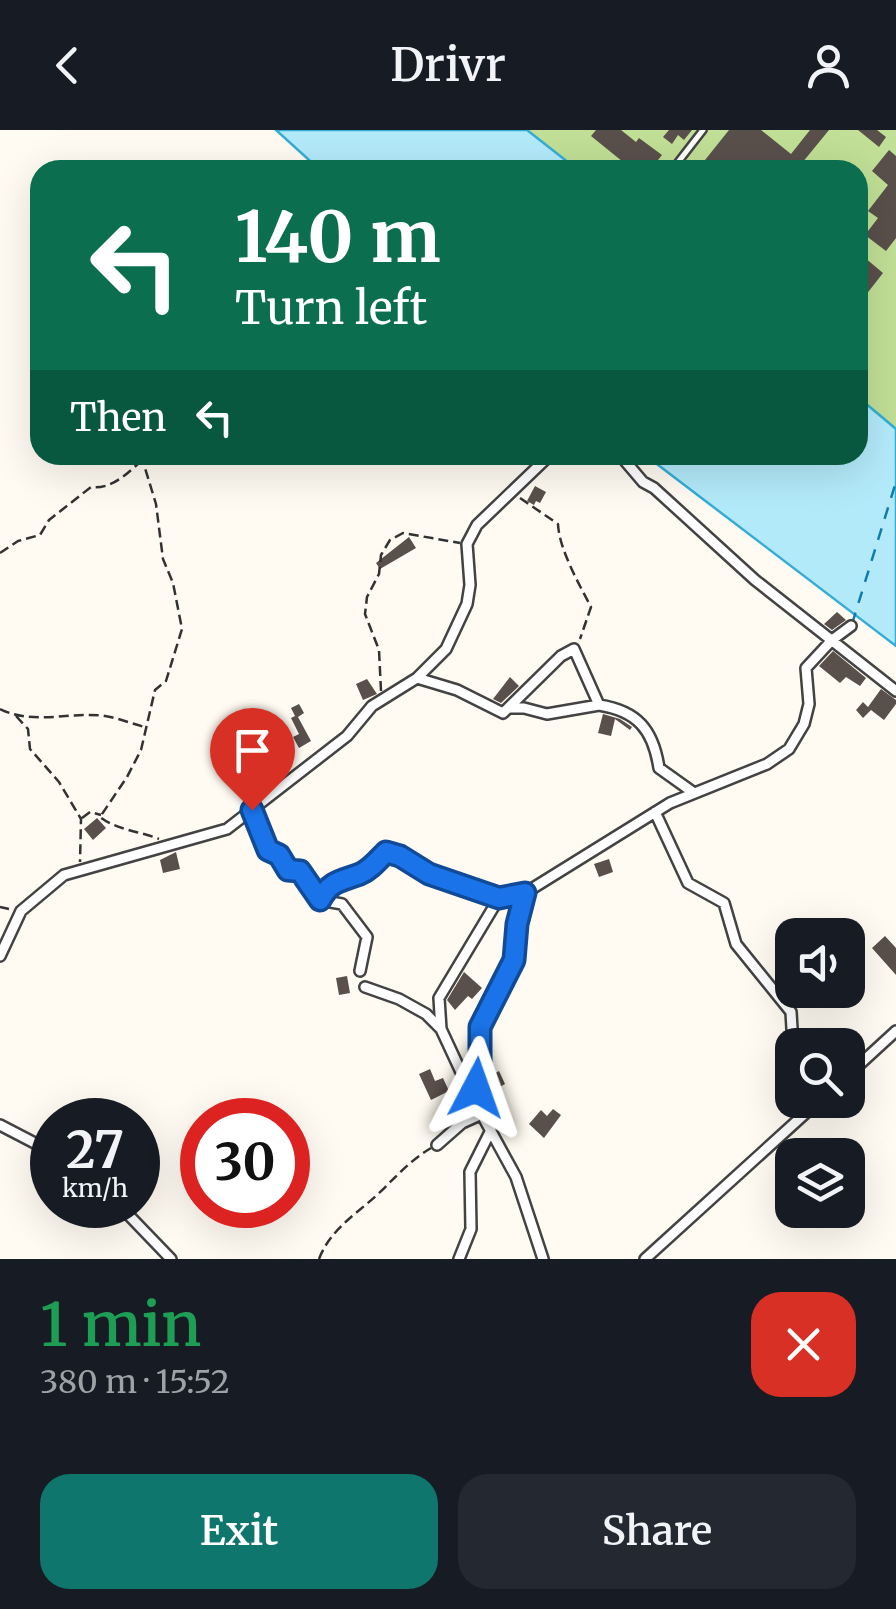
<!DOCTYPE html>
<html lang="en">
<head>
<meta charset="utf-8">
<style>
	:root { --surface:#171b24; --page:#242831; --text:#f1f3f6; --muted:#9ea1a6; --accent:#0f766e }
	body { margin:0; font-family:Merriweather,serif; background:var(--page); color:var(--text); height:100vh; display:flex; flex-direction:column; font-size:38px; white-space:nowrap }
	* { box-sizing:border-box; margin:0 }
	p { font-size:32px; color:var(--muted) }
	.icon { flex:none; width:55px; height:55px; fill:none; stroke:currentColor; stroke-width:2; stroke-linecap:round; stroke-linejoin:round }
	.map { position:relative; height:1129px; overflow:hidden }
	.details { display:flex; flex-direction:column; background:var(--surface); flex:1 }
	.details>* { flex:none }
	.hud { position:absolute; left:30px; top:30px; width:838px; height:305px; border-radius:30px; box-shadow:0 10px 40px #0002; background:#0b6e4f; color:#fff; overflow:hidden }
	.buttons { position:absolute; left:775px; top:788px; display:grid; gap:20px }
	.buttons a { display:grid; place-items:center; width:90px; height:90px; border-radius:20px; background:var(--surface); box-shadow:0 10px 40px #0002; font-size:50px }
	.speed { position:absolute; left:30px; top:968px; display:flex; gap:20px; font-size:50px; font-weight:700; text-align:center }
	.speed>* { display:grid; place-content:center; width:130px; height:130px; border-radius:50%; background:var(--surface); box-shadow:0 10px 40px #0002; line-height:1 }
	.speed small { font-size:25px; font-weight:400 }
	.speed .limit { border:15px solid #d22; background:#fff; color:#111 }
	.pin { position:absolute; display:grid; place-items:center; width:85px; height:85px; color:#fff; margin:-102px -42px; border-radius:50% 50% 50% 0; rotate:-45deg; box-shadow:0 0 10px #0007 }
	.pin .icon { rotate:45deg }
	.me { position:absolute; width:110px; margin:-55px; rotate:4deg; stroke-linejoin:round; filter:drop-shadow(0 0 8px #0008) }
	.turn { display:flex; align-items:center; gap:35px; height:210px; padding:0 40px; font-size:45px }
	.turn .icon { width:130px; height:130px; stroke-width:2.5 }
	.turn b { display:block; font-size:70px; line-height:85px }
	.then { display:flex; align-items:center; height:95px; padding:0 40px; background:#0003; gap:20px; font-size:38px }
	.round { display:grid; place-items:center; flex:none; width:105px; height:105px; border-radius:30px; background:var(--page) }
	.head { display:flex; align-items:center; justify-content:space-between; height:170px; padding:0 40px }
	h1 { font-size:60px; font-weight:600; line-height:75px; color:#1e9e55 }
	.cta { display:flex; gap:20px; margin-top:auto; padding:20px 40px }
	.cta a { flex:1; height:115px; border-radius:30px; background:var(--accent); color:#fff; font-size:40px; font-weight:600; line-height:115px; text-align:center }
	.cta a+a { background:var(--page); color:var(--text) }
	header { display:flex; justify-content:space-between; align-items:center; height:130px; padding:0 40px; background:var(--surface); font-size:45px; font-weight:600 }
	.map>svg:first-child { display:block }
	.forest { fill:#c1df96 }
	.water { fill:#b3eafa; stroke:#35add6; stroke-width:2.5 }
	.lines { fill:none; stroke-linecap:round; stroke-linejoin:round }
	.ferry { stroke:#0f7dab; stroke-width:2.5; stroke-dasharray:12 10; stroke-linecap:butt }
	.building { fill:#594f4b }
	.service-casing { stroke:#434343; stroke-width:10 }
	.minor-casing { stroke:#434343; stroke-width:14 }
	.path { stroke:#323232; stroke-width:2.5; stroke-dasharray:10 5; stroke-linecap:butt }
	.service { stroke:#fff; stroke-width:5 }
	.minor { stroke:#fff; stroke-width:9 }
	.route-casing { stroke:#114b97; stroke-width:25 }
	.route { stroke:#1a73e8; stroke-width:18 }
</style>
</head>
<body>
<header><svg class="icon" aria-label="back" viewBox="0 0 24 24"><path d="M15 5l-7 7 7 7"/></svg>Drivr<svg class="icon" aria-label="person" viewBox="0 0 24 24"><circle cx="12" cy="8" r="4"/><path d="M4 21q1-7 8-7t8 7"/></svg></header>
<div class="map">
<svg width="896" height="1129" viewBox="0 0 896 1129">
	<rect width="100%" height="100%" fill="#fffbf2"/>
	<path class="forest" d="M527 0H896V299L858 266V40H578Z"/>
	<path class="water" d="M276 0H527L578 40H320Z
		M858 267 896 299V516L645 325H858Z"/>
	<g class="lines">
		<path class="ferry" d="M852 494 896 352"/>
	</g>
	<path class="building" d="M596 0H621L636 12 639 8 662 25 658 30 664 35 660 40H633L591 6Z
		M669 0H692L684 10 678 5 672 14 663 7Z
		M729 0H761L791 24 810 0H829L802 33 810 40H697Z
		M858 0H877L886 7 879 17Z
		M889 20 896 26V108L886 121 865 105 878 88 868 81 888 55 872 41Z
		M858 122 883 143 858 175Z
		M535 356 546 362 540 373 536 371 534 375 527 371Z
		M409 407 416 418 380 439 376 433Z
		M837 482 846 490 832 500 824 494Z
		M833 521 866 548 860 556 846 547 840 553 819 536Z
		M510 547 519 556 501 573 493 569Z
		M367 549 377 564 363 570 356 554Z
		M881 559 896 570V574L884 590 871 580 863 588 856 580 863 572 868 577Z
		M299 574 304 583 298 587 311 611 299 618 293 607 299 604 291 588 295 586 291 578Z
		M603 584 620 589 632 597 630 600 615 589 611 606 598 603Z
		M97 688 106 698 93 710 84 699Z
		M176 722 180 739 163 743 160 730Z
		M609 729 613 742 599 747 594 734Z
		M885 806 896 818V845L872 818Z
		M464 842 482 858 472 869 468 866 455 880 447 870Z
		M347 846 350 863 339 865 336 848Z
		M430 939 435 951 443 948 449 961 431 970 419 944Z
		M499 941 505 954 489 963 486 955 487 948Z
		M553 979 561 985 544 1008 529 994 541 980 547 986Z"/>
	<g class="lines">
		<defs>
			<path id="service" d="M672 40 703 0"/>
			<path id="minor" d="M620 325 643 352 654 358 755 450 896 561
				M417 548 457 560 503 583 561 526 574 519 599 575C637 581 653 599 659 638L694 663
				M508 578H524L547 584 599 575
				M252 679 268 720 279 725 287 740 299 741 320 770 342 774 367 807 360 841
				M655 682 688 753 724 773 736 814 791 882 793 915
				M320 770C330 751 341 751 360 744 370 739 378 730 386 722L400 726 429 744 499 768
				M0 826 21 781 64 745 227 699 347 606 372 576 417 548 446 519 467 474 470 455 467 414 477 395 550 325
				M365 857 399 869 426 884 441 899 475 972 516 1047 543 1129
				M441 899 439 868 499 768 525 763 670 673 767 634 789 619 804 594 809 574 806 538 832 510 851 496
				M848 945 896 901
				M481 975 477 957 481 935 480 897 514 830 517 793 525 763
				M0 995 52 1022
				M437 1015 462 993 482 984
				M119 1075 171 1129
				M459 1129 471 1099 470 1042 491 1000
				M645 1129 820 970"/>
		</defs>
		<use href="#service" class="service-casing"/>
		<use href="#minor" class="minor-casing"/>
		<path class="path" d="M141 325 156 374 163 429 173 453 182 499 166 551 155 560 141 620 127 647 100 687C117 700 139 701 159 709
			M520 368 558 394C559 419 579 454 591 477L580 509
			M0 423 18 411 40 405 49 390 91 357C111 360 128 343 141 331
			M381 561 379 520 365 484 367 467 379 444 381 425 390 410 403 403 460 413
			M0 579C35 596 69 581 105 586 119 588 132 594 145 597
			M16 586 28 599 30 619 59 652 81 689 80 732
			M82 688 90 682 101 685
			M0 777 9 779
			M319 1129C330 1100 355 1085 377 1065 395 1048 409 1031 431 1018"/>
		<use href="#service" class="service"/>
		<use href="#minor" class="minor"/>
	</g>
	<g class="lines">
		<defs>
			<path id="route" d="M252 680 268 720 279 725 288 740 300 741 320 770C330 751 341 751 360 744 370 740 378 730 386 722L400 726 429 744 499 768 525 763 517 794 514 830 480 897V935L476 958"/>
		</defs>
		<use href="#route" class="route-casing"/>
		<use href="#route" class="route"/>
	</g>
</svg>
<div class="buttons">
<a><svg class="icon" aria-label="sound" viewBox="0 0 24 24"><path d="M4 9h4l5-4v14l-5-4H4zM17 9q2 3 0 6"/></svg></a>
<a><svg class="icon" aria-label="search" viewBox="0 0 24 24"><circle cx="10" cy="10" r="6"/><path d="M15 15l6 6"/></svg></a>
<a><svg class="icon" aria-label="layers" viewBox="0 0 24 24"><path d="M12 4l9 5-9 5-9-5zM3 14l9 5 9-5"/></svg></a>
</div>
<div class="speed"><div>27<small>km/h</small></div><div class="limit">30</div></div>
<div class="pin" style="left:252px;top:680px;background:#d93025"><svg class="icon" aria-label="arrive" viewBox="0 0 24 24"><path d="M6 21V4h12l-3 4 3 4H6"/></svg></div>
<svg class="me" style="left:476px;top:958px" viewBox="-20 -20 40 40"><path d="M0-17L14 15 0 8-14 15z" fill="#1a73e8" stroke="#fff" stroke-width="4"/></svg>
<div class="hud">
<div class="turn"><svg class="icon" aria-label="left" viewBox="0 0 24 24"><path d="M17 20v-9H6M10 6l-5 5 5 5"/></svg><div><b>140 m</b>Turn left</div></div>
<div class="then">Then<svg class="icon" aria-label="left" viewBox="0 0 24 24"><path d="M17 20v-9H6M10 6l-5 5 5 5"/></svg></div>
</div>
</div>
<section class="details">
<div class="head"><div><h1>1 min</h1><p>380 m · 15:52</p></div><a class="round" style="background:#d93025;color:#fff"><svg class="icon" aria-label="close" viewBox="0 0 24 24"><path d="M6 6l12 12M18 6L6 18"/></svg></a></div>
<div class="cta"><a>Exit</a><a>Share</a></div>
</section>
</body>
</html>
